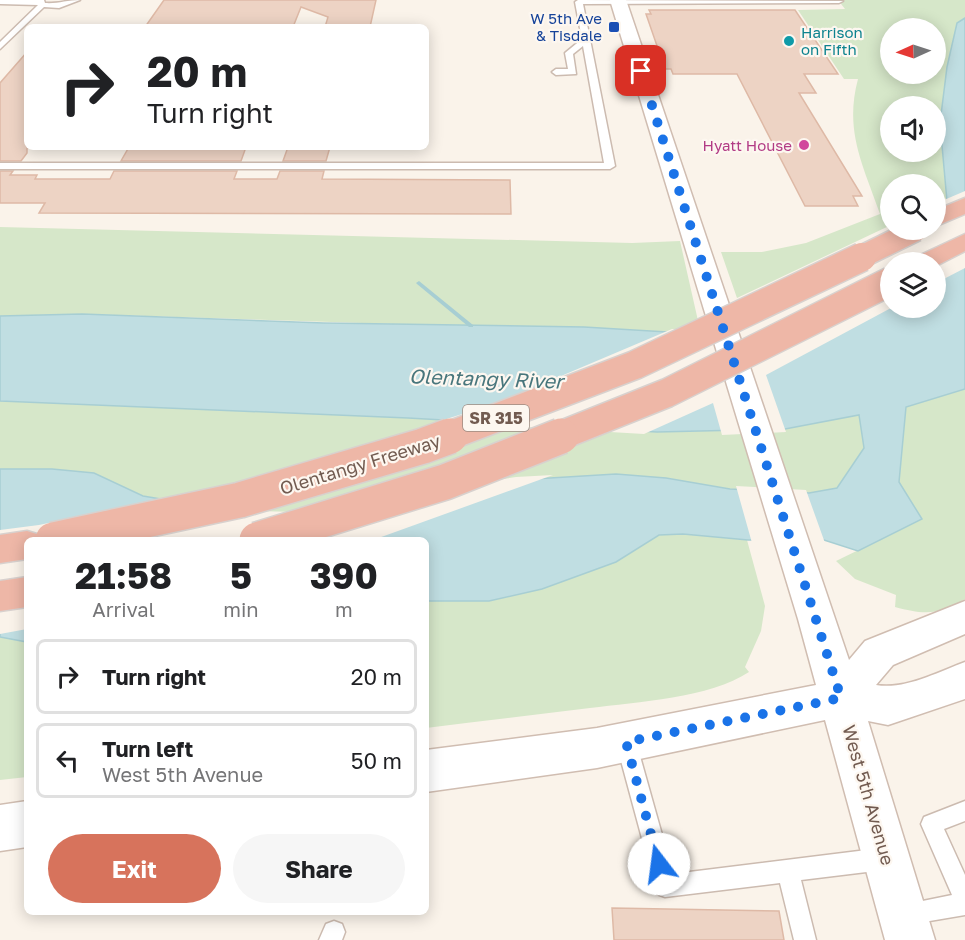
<!DOCTYPE html>
<html lang="en">
<head>
<meta charset="utf-8">
<style>
	:root { --surface:#fff; --page:#f6f6f6; --text:#202124; --muted:#757577; --line:#e0e0e0; --accent:#d7735c }
	body { margin:0; font-family:"Golos Text",sans-serif; background:var(--page); color:var(--text); height:100vh; display:flex; flex-direction:column; font-size:22px; white-space:nowrap }
	* { box-sizing:border-box; margin:0 }
	p { font-size:20px; color:var(--muted) }
	.icon { flex:none; width:33px; height:33px; fill:none; stroke:currentColor; stroke-width:2; stroke-linecap:round; stroke-linejoin:round }
	.map { position:relative; flex:1; overflow:hidden }
	.side { position:absolute; left:24px; top:537px; width:405px; height:378px; display:flex; flex-direction:column; background:var(--surface); border-radius:9px; box-shadow:0 3px 15px #0003 }
	.side>* { flex:none }
	.hud { position:absolute; left:24px; top:24px; width:405px; height:126px; border-radius:9px; box-shadow:0 3px 15px #0003; background:#fff; color:var(--text); overflow:hidden }
	.needle { width:39px; rotate:267deg }
	.controls { position:absolute; left:880px; top:18px; display:grid; gap:12px }
	.controls a { display:grid; place-items:center; width:66px; height:66px; border-radius:50%; background:var(--surface); box-shadow:0 3px 15px #0003; font-size:30px }
	.pin { position:absolute; display:grid; place-items:center; width:51px; height:51px; color:#fff; margin:-26px; border-radius:12px; box-shadow:0 3px 9px #0006 }
	.me { position:absolute; width:66px; margin:-33px; rotate:345deg; stroke-linejoin:round; filter:drop-shadow(0 0 4px #0008) }
	.turn { display:flex; align-items:center; gap:21px; height:126px; padding:0 24px; font-size:27px }
	.turn .icon { width:78px; height:78px; stroke-width:2.5 }
	.turn b { display:block; font-size:42px; line-height:51px }
	.eta { display:flex; justify-content:space-evenly; align-items:center; height:102px; text-align:center }
	.eta b { font-size:36px; font-weight:700; line-height:42px }
	.cta { display:flex; gap:12px; margin-top:auto; padding:12px 24px }
	.cta a { flex:1; height:69px; border-radius:36px; background:var(--accent); color:#fff; font-size:24px; font-weight:700; line-height:69px; text-align:center }
	.cta a+a { background:var(--page); color:var(--text) }
	ul { padding:0; list-style:none }
	li { display:flex; align-items:center; gap:18px; height:75px; margin:0 12px 9px; padding:0 12px; border:3px solid var(--line); border-radius:9px }
	li div { flex:1 }
	li b { display:block; font-size:22px }
	li em { font-style:normal }
	.map>svg:first-child { display:block }
	.green { fill:#d6e7c9; fill-rule:evenodd }
	.water { fill:#c0dee2; stroke:#a7ced3; stroke-width:1.5 }
	.pier { fill:#faf3ea }
	.lines { fill:none; stroke-linecap:round; stroke-linejoin:round }
	.stream { fill:#a7ced3; fill-rule:evenodd }
	.building { fill:#edd3c4; stroke:#deb9a6; stroke-width:1.5 }
	.lane-casing { stroke:#ccbbb0; stroke-width:3 }
	.secondary-casing { stroke:#d0bdb1; stroke-width:3 }
	.highway-casing { stroke:#d8d1ce; stroke-width:3 }
	.lane { fill:#fff; fill-rule:evenodd }
	.secondary { fill:#fff; fill-rule:evenodd }
	.highway { fill:#eeb7a7; fill-rule:evenodd }
	.highway-bridge-far2-casing { stroke:#d8d1ce; stroke-width:25; stroke-linecap:butt }
	.highway-bridge-far1-casing { stroke:#d8d1ce; stroke-width:31; stroke-linecap:butt }
	.highway-bridge-casing { stroke:#d8d1ce; stroke-width:38; stroke-linecap:butt }
	.highway-bridge-far2 { stroke:#eeb7a7; stroke-width:22 }
	.highway-bridge-far1 { stroke:#eeb7a7; stroke-width:28 }
	.highway-bridge { stroke:#eeb7a7; stroke-width:35 }
	.route { stroke:#1a73e8; stroke-width:10; stroke-dasharray:0 18 }
	.transit-dot { fill:#1a4fb4; stroke:#fdf7f0; stroke-width:2 }
	.culture-dot { fill:#0f9aa8; stroke:#fdf7f0; stroke-width:2 }
	.hotel-dot { fill:#d1479c; stroke:#fdf7f0; stroke-width:2 }
	.labels { text-anchor:middle; dominant-baseline:central; stroke-width:4.5; stroke-linejoin:round; paint-order:stroke }
	.far-transit-label { font-size:15px; fill:#164399; stroke:#fdf7f0; text-anchor:end }
	.far-culture-label { font-size:15px; fill:#0d838f; stroke:#fdf7f0; text-anchor:start }
	.far-hotel-label { font-size:15px; fill:#b23c85; stroke:#fdf7f0; text-anchor:end }
	.shield { fill:#fdf7f0; stroke:#9c8a80; stroke-width:1.5 }
	.shield-label { font-size:16px; font-weight:bold; fill:#725b50 }
	.street-label { font-size:18px; fill:#725b50; stroke:#fdf7f0 }
	.water-label { font-size:20px; font-style:italic; fill:#48767c; stroke:#fdf7f0 }
</style>
</head>
<body>
<div class="map">
<svg width="965" height="940" viewBox="0 0 965 940">
	<rect width="100%" height="100%" fill="#faf3ea"/>
	<path class="green" d="M838 0H965V18L957 23 940 123 947 198 936 203V184H891V225L737 298 721 252H762L806 243 880 214C863 165 844 131 858 79H844L798 10 845 9ZM891 28H936V74H891ZM891 106H936V152H891Z
		M0 227 632 243 680 241 701 334 82 314 0 316Z
		M965 389V599C940 615 924 615 895 607L896 595 855 579 836 561 922 519 899 482 906 407Z
		M0 401 408 418 657 432 785 429 859 415 864 448 837 488 809 493 730 489 666 478 299 515 250 514 143 496 94 473 52 469H0Z
		M683 534 747 540 765 606 761 631 745 667 749 672C710 698 637 702 590 708 535 715 481 721 426 728V601H489L541 589 616 562 659 535Z
		M0 637 27 642V777L0 780Z"/>
	<path class="water" d="M965 18V389L906 407 899 482 922 519 858 551 824 540H748L683 534 659 535 616 562 542 589 489 601H426V540H27V642L0 637V469H52L94 473 143 496 250 514 299 515 517 480 616 474 666 478 730 489 809 493 837 488 864 448 859 415 785 429 657 432 408 418 0 401V316L82 314 324 323 584 327 701 334 761 330 891 308H936V262L951 246 940 123 947 67 957 23Z"/>
	<path class="pier" d="M965 191V268L936 283V262H928L948 245 944 200Z
		M891 281V308L766 375 786 432 722 435 713 403 644 434 437 422 500 402 672 329 701 331 761 327 833 308Z
		M553 475 373 540H27V629L0 634V530L39 525 169 497 250 511 299 512 516 477Z
		M736 486 806 490 825 543H752Z"/>
	<g class="lines">
		<path class="stream" d="M419 281 473 325V327H469L417 284 416 283Z"/>
	</g>
	<path class="building" d="M164 0H376L370 27H325L328 17 301 7 293 27H145Z
		M649 10H795L838 74H804L816 93H799L862 196H853L858 206H805L737 74H673L671 69H665L646 14H651Z
		M27 52V153L21 161H0V83Z
		M129 147H246L241 161H121Z
		M288 147H330L326 161H283Z
		M0 171H13L10 175H37L35 179H110L114 171H237L234 179H277L280 171H324L322 179 510 180 511 214 39 213 45 203H0Z
		M612 908 779 911 784 940H614Z"/>
	<g class="lines">
		<defs>
			<path id="lane" d="M0 0H44L45 3C57 4 67 0 80 0L59 8 44 7 0 49V42L38 5 0 4Z
				M578 0 843 1 839 3 583 4 615 166 610 169H0V163H604L583 46 573 54 576 74 556 75 552 72 556 69H568L565 53 582 39 575 2Z
				M626 733 633 736 636 742 673 874 883 848 891 851 894 859 891 867 883 870 801 880 816 940H794L780 883 665 897 657 894 616 742 619 736Z
				M965 801V821L944 829 965 875V915L906 925 898 922 895 914 898 906 952 895 921 824 924 817Z
				M334 921 342 924 345 932 342 940H319L326 924Z"/>
			<path id="secondary" d="M610 0H626L849 660 865 641 965 601V634L893 665 876 685C905 690 938 672 965 662V699L888 725 868 721 935 940H885L825 720 597 768 426 792V750L597 728 816 685 798 619Z
				M27 801V847L0 851V805Z"/>
			<path id="highway" d="M965 198V214L936 226V210Z
				M965 234V251L936 266V262H912L916 257Z
				M27 531 40 535 42 540H27V559L0 563V535Z
				M27 577V607L0 611V581Z"/>
		</defs>
		<use href="#lane" class="lane-casing"/>
		<use href="#secondary" class="secondary-casing"/>
		<use href="#highway" class="highway-casing"/>
		<use href="#lane" class="lane"/>
		<use href="#secondary" class="secondary"/>
		<use href="#highway" class="highway"/>
		<defs>
			<path id="highway-bridge-far2" d="M859 258 916 230"/>
			<path id="highway-bridge-far1" d="M446 437 635 365 862 257
				M557 437 667 393 891 281"/>
			<path id="highway-bridge" d="M53 540 240 500 423 446 450 436
				M257 540 445 482 561 436"/>
		</defs>
		<use href="#highway-bridge-far2" class="highway-bridge-far2-casing"/>
		<use href="#highway-bridge-far1" class="highway-bridge-far1-casing"/>
		<use href="#highway-bridge" class="highway-bridge-casing"/>
		<use href="#highway-bridge-far2" class="highway-bridge-far2"/>
		<use href="#highway-bridge-far1" class="highway-bridge-far1"/>
		<use href="#highway-bridge" class="highway-bridge"/>
	</g>
	<g class="lines">
		<path class="route" d="M641 71 841 698 626 742 659 864"/>
	</g>
	<rect class="transit-dot" x="608" y="21" width="12" height="12" rx="3"/>
	<circle class="culture-dot" cx="789" cy="41" r="6"/>
	<circle class="hotel-dot" cx="804" cy="145" r="6"/>
	<g class="labels">
		<g class="far-transit-label">
			<text x="602" y="18">W 5th Ave<tspan x="602" dy="17">&amp; Tisdale</tspan></text>
		</g>
		<g class="far-culture-label">
			<text x="801" y="32">Harrison<tspan x="801" dy="17">on Fifth</tspan></text>
		</g>
		<g class="far-hotel-label">
			<text x="792" y="145">Hyatt House</text>
		</g>
		<rect class="shield" x="463" y="405" width="66" height="26" rx="4.5"/>
		<g class="shield-label">
			<text x="496" y="418">SR 315</text>
		</g>
		<g class="street-label">
			<text transform="translate(360 464) rotate(-17)">Olentangy Freeway</text>
			<text transform="translate(869 795) rotate(74)">West 5th Avenue</text>
		</g>
		<g class="water-label">
			<text transform="translate(486 378) rotate(2)">Olentangy River</text>
		</g>
	</g>
</svg>
<div class="controls">
<a><svg class="needle" viewBox="-14 -14 28 28"><path d="M0-13l5 13h-10z" fill="#e53935"/><path d="M0 13l5-13h-10z" fill="#757577"/></svg></a>
<a><svg class="icon" aria-label="sound" viewBox="0 0 24 24"><path d="M4 9h4l5-4v14l-5-4H4zM17 9q2 3 0 6"/></svg></a>
<a><svg class="icon" aria-label="search" viewBox="0 0 24 24"><circle cx="10" cy="10" r="6"/><path d="M15 15l6 6"/></svg></a>
<a><svg class="icon" aria-label="layers" viewBox="0 0 24 24"><path d="M12 4l9 5-9 5-9-5zM3 14l9 5 9-5"/></svg></a>
</div>
<div class="pin" style="left:641px;top:71px;background:#d93025"><svg class="icon" aria-label="arrive" viewBox="0 0 24 24"><path d="M6 21V4h12l-3 4 3 4H6"/></svg></div>
<svg class="me" style="left:659px;top:864px" viewBox="-20 -20 40 40"><circle r="19" fill="#fff"/><path d="M0-13L10 11 0 6-10 11z" fill="#1a73e8"/></svg>
<div class="hud">
<div class="turn"><svg class="icon" aria-label="right" viewBox="0 0 24 24"><path d="M7 20v-9h11M14 6l5 5-5 5"/></svg><div><b>20 m</b>Turn right</div></div>
</div>
<section class="side">
<div class="eta">
<div><b>21:58</b><p>Arrival</p></div>
<div><b>5</b><p>min</p></div>
<div><b>390</b><p>m</p></div>
</div>
<ul>
<li><svg class="icon" aria-label="right" viewBox="0 0 24 24"><path d="M7 20v-9h11M14 6l5 5-5 5"/></svg><div><b>Turn right</b></div><em>20 m</em></li>
<li><svg class="icon" aria-label="left" viewBox="0 0 24 24"><path d="M17 20v-9H6M10 6l-5 5 5 5"/></svg><div><b>Turn left</b><p>West 5th Avenue</p></div><em>50 m</em></li>
</ul>
<div class="cta"><a>Exit</a><a>Share</a></div>
</section>
</div>
</body>
</html>
